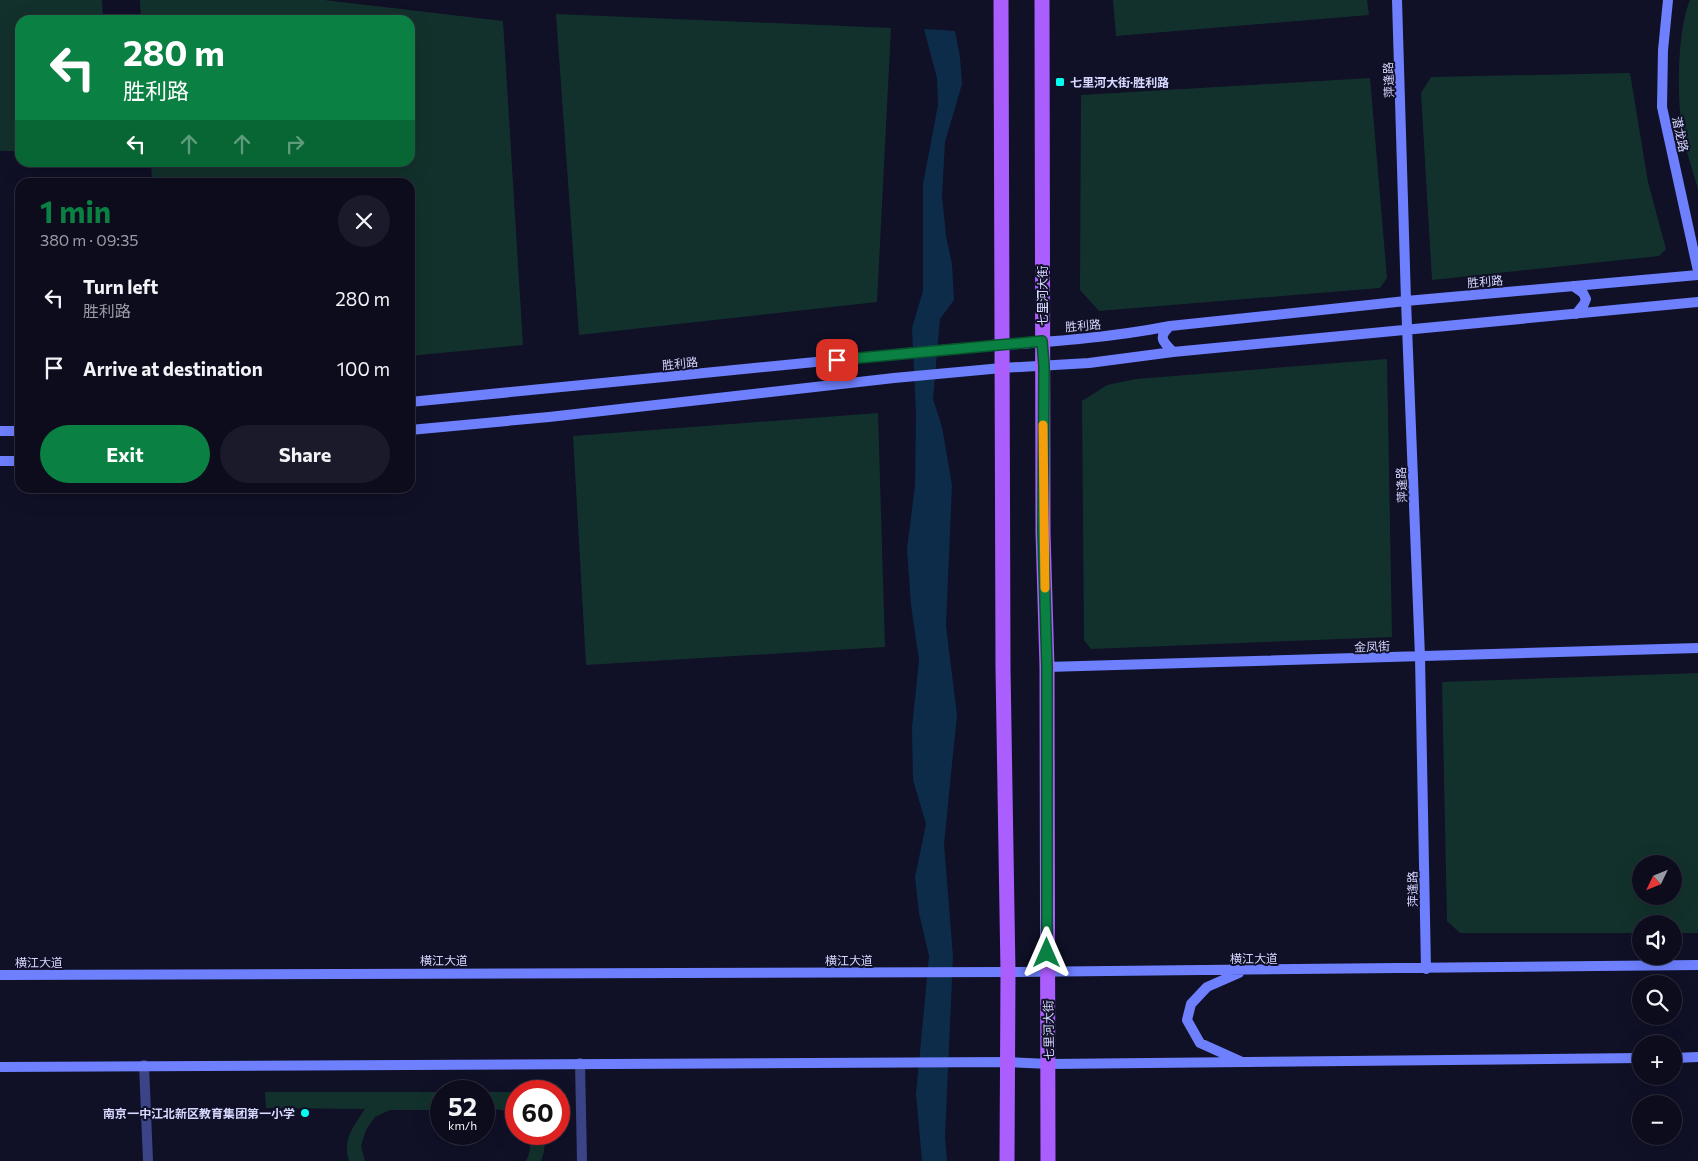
<!DOCTYPE html>
<html lang="en">
<head>
<meta charset="utf-8">
<style>
	:root { --surface:#0c0c1d; --page:#1a1a2a; --text:#f1f3f6; --muted:#9a9ba4; --line:#2c2c3b; --accent:#0b8043 }
	body { margin:0; font-family:Commissioner,"Noto Sans SC",sans-serif; background:var(--page); color:var(--text); height:100vh; display:flex; flex-direction:column; font-size:19px; white-space:nowrap }
	* { box-sizing:border-box; margin:0 }
	p { font-size:16px; color:var(--muted) }
	.icon { flex:none; width:28px; height:28px; fill:none; stroke:currentColor; stroke-width:2; stroke-linecap:round; stroke-linejoin:round }
	.map { position:relative; flex:1; overflow:hidden }
	.details { position:absolute; left:15px; top:178px; width:400px; height:315px; display:flex; flex-direction:column; background:var(--surface); border-radius:15px; box-shadow:0 5px 20px #0002,0 0 0 1px var(--line) }
	.details>* { flex:none }
	.banner { position:absolute; left:15px; top:15px; width:400px; height:152px; border-radius:15px; box-shadow:0 5px 20px #0002,0 0 0 1px var(--line); background:#0b8043; color:#fff; overflow:hidden }
	.needle { width:32px; rotate:227deg }
	.fabs { position:absolute; left:1632px; top:855px; display:grid; gap:10px }
	.fabs a { display:grid; place-items:center; width:50px; height:50px; border-radius:50%; background:var(--surface); box-shadow:0 5px 20px #0002,0 0 0 1px var(--line); font-size:25px }
	.speed { position:absolute; left:430px; top:1080px; display:flex; gap:10px; font-size:25px; font-weight:700; text-align:center }
	.speed>* { display:grid; place-content:center; width:65px; height:65px; border-radius:50%; background:var(--surface); box-shadow:0 5px 20px #0002,0 0 0 1px var(--line); line-height:1 }
	.speed small { font-size:12px; font-weight:400 }
	.speed .limit { border:8px solid #d22; background:#fff; color:#111 }
	.pin { position:absolute; display:grid; place-items:center; width:42px; height:42px; color:#fff; margin:-21px; border-radius:10px; box-shadow:0 2px 8px #0006 }
	.me { position:absolute; width:55px; margin:-28px; rotate:0deg; stroke-linejoin:round; filter:drop-shadow(0 0 4px #0008) }
	.turn { display:flex; align-items:center; gap:18px; height:105px; padding:0 25px; font-size:22px }
	.turn .icon { width:65px; height:65px; stroke-width:2.5 }
	.turn b { display:block; font-size:35px; line-height:42px }
	.lanes { display:flex; align-items:center; height:48px; padding:0 25px; background:#0003; justify-content:center; gap:25px; direction:ltr }
	.lanes .off { opacity:.35 }
	.round { display:grid; place-items:center; flex:none; width:52px; height:52px; border-radius:26px; background:var(--page) }
	.head { display:flex; align-items:center; justify-content:space-between; height:85px; padding:0 25px }
	h1 { font-size:30px; font-weight:700; line-height:38px; color:var(--accent) }
	.cta { display:flex; gap:10px; margin-top:auto; padding:10px 25px }
	.cta a { flex:1; height:58px; border-radius:30px; background:var(--accent); color:#fff; font-size:20px; font-weight:700; line-height:58px; text-align:center }
	.cta a+a { background:var(--page); color:var(--text) }
	ul { padding:0; list-style:none }
	li { display:flex; align-items:center; gap:15px; height:70px; padding:0 25px }
	li div { flex:1 }
	li b { display:block; font-size:19px }
	li em { font-style:normal }
	.map>svg:first-child { display:block }
	.green { fill:#13312c; fill-rule:evenodd }
	.water { fill:#0c2c4a }
	.lines { fill:none; stroke-linecap:round; stroke-linejoin:round }
	.street { stroke:#3b4486; stroke-width:10 }
	.secondary { stroke:#6e80fe; stroke-width:10 }
	.primary { stroke:#aa5efe; stroke-width:15 }
	.route-casing { stroke:#07532c; stroke-width:12 }
	.route { stroke:#0b8043; stroke-width:9 }
	.slow { stroke:#f59e0b; stroke-width:9 }
	.poi-dot { fill:#03fef1; stroke:#101027; stroke-width:2 }
	.labels { text-anchor:middle; dominant-baseline:central; stroke-width:4; stroke-linejoin:round; paint-order:stroke }
	.street-label { font-size:12px; fill:#d6d8ff; stroke:#101027 }
	.poi-label { font-size:12px; font-weight:bold; fill:#d6d8ff; stroke:#101027; text-anchor:start }
</style>
</head>
<body>
<div class="map">
<svg width="1698" height="1161" viewBox="0 0 1698 1161">
	<rect width="100%" height="100%" fill="#101027"/>
	<path class="green" d="M0 0H102L103 20H20V151H0Z
		M140 0H324L503 21 523 345 410 356V182H152L151 163 410 162V20H141Z
		M1113 0H1367L1369 15 1116 36Z
		M1690 0H1698V190C1693 170 1685 150 1682 130 1677 96 1677 32 1690 0Z
		M556 14 891 28 877 302 579 335Z
		M1630 73 1648 182 1666 249 1659 256 1432 280 1421 93 1431 77Z
		M1370 78 1387 278 1380 288 1099 311 1080 290 1081 95Z
		M1387 359 1392 637 1091 649 1084 640 1082 401 1107 385 1136 379Z
		M878 413 885 647 586 665 573 436Z
		M1698 673V933H1674V924H1641V933H1460L1447 921 1442 682ZM1641 864H1674V896H1641Z
		M265 1092H441V1110H390L375 1117 366 1130 361 1146 365 1161H349C342 1140 354 1125 365 1109L266 1108Z
		M484 1092H516V1118C507 1109 496 1109 484 1109Z
		M527 1134H543L545 1136 544 1152 541 1161H526C530 1153 532 1143 527 1134Z"/>
	<path class="water" d="M924 29 955 31 960 57 962 84 945 142 942 196 946 236 952 264 954 300 940 319 933 399 942 427 952 485 946 626 957 715 944 844 953 956 945 1137 947 1161H922L916 1094 929 956 919 913 915 877 926 824 913 780 912 728 919 660 911 605 907 549 915 486 916 413 912 328 923 291V184L938 105 937 78Z"/>
	<g class="lines">
		<path class="street" d="M580 1063 582 1161
			M144 1065 148 1161"/>
		<path class="secondary" d="M1397 0 1406 301 1420 657 1426 969
			M1668 0 1663 50 1662 107 1698 271
			M1573 286 1583 293 1586 299 1584 304 1576 314
			M1170 326C1158 337 1162 341 1173 352
			M410 402C576 386 741 369 907 353 994 344 1084 343 1170 326L1406 301 1698 275
			M410 430 549 417 894 378 1002 368 1089 363 1173 352 1698 302
			M0 431H20
			M0 461H20
			M1047 667 1698 648
			M1239 973 1207 987 1191 1004 1187 1020 1200 1043 1240 1061
			M0 975 1008 972 1698 965
			M1674 1058 1698 1057
			M0 1067 1007 1062 1049 1064 1641 1058"/>
		<path class="primary" d="M1001 0 1003 668 1008 972 1007 1161
			M1042 0 1043 532 1047 667 1048 1161"/>
	</g>
	<g class="lines">
		<defs>
			<path id="route" d="M837 360 1042 341 1044 366 1043 532 1047 667V953"/>
		</defs>
		<use href="#route" class="route-casing"/>
		<use href="#route" class="route"/>
		<path class="slow" d="M1043 425 1045 588"/>
	</g>
	<g class="poi-dot">
		<rect x="1055" y="77" width="10" height="10" rx="2.5"/>
		<circle cx="305" cy="1113" r="5"/>
	</g>
	<g class="labels">
		<g class="street-label">
			<text transform="translate(1388 80) rotate(-92)">萍逢路</text>
			<text transform="translate(1681 134) rotate(78)">潜龙路</text>
			<text transform="translate(1485 281) rotate(-5)">胜利路</text>
			<text transform="translate(1042 296) rotate(-90)">七里河大街</text>
			<text transform="translate(1083 325) rotate(-5)">胜利路</text>
			<text transform="translate(680 363) rotate(-6)">胜利路</text>
			<text transform="translate(1401 485) rotate(-92)">萍逢路</text>
			<text transform="translate(1372 646) rotate(-2)">金凤街</text>
			<text transform="translate(1412 889) rotate(-91)">萍逢路</text>
			<text x="1254" y="958">横江大道</text>
			<text x="444" y="960">横江大道</text>
			<text x="849" y="960">横江大道</text>
			<text x="39" y="962">横江大道</text>
			<text transform="translate(1048 1030) rotate(-91)">七里河大街</text>
		</g>
		<g class="poi-label">
			<text x="1070" y="82">七里河大街·胜利路</text>
			<text x="295" y="1113" text-anchor="end">南京一中江北新区教育集团第一小学</text>
		</g>
	</g>
</svg>
<div class="fabs">
<a><svg class="needle" viewBox="-14 -14 28 28"><path d="M0-13l5 13h-10z" fill="#e53935"/><path d="M0 13l5-13h-10z" fill="#9a9ba4"/></svg></a>
<a><svg class="icon" aria-label="sound" viewBox="0 0 24 24"><path d="M4 9h4l5-4v14l-5-4H4zM17 9q2 3 0 6"/></svg></a>
<a><svg class="icon" aria-label="search" viewBox="0 0 24 24"><circle cx="10" cy="10" r="6"/><path d="M15 15l6 6"/></svg></a>
<a>+</a>
<a>−</a>
</div>
<div class="speed"><div>52<small>km/h</small></div><div class="limit">60</div></div>
<div class="pin" style="left:837px;top:360px;background:#d93025"><svg class="icon" aria-label="arrive" viewBox="0 0 24 24"><path d="M6 21V4h12l-3 4 3 4H6"/></svg></div>
<svg class="me" style="left:1047px;top:953px" viewBox="-20 -20 40 40"><path d="M0-17L14 15 0 8-14 15z" fill="#0b8043" stroke="#fff" stroke-width="4"/></svg>
<div class="banner">
<div class="turn"><svg class="icon" aria-label="left" viewBox="0 0 24 24"><path d="M17 20v-9H6M10 6l-5 5 5 5"/></svg><div><b>280 m</b>胜利路</div></div>
<div class="lanes"><svg class="icon" aria-label="left" viewBox="0 0 24 24"><path d="M17 20v-9H6M10 6l-5 5 5 5"/></svg><svg class="icon off" aria-label="ahead" viewBox="0 0 24 24"><path d="M12 20V5M6 11l6-6 6 6"/></svg><svg class="icon off" aria-label="ahead" viewBox="0 0 24 24"><path d="M12 20V5M6 11l6-6 6 6"/></svg><svg class="icon off" aria-label="right" viewBox="0 0 24 24"><path d="M7 20v-9h11M14 6l5 5-5 5"/></svg></div>
</div>
<section class="details">
<div class="head"><div><h1>1 min</h1><p>380 m · 09:35</p></div><a class="round"><svg class="icon" aria-label="close" viewBox="0 0 24 24"><path d="M6 6l12 12M18 6L6 18"/></svg></a></div>
<ul>
<li><svg class="icon" aria-label="left" viewBox="0 0 24 24"><path d="M17 20v-9H6M10 6l-5 5 5 5"/></svg><div><b>Turn left</b><p>胜利路</p></div><em>280 m</em></li>
<li><svg class="icon" aria-label="arrive" viewBox="0 0 24 24"><path d="M6 21V4h12l-3 4 3 4H6"/></svg><div><b>Arrive at destination</b></div><em>100 m</em></li>
</ul>
<div class="cta"><a>Exit</a><a>Share</a></div>
</section>
</div>
</body>
</html>
